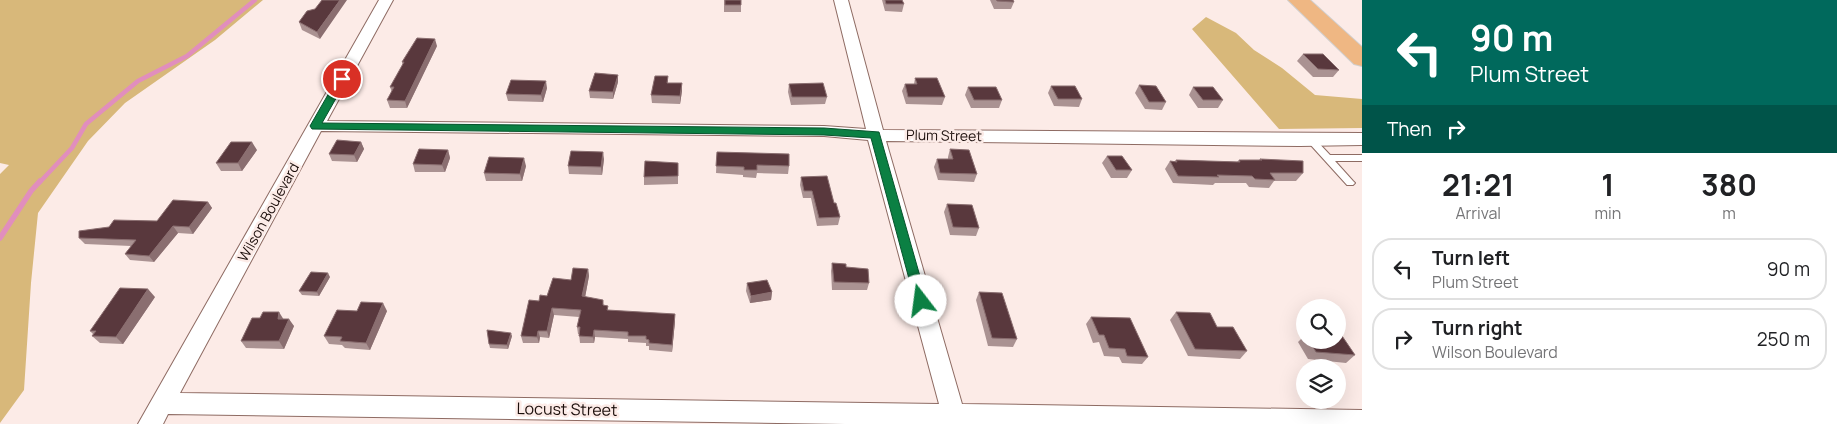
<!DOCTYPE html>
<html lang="en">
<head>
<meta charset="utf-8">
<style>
	:root { --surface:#fff; --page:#f2f2f2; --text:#202124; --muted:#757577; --line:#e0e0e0 }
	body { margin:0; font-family:Manrope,sans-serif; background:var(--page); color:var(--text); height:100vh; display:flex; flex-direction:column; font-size:19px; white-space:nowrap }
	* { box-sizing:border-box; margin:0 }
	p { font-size:16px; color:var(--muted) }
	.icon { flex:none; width:28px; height:28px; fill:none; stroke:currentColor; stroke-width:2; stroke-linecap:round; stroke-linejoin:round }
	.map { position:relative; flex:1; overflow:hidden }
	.details { display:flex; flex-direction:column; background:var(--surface); width:475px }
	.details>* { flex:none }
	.hud { background:#00695c; color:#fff; overflow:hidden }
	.controls { position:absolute; left:1296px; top:299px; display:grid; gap:10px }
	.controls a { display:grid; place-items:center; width:50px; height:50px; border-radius:50%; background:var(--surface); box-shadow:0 5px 20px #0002; font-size:25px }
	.pin { position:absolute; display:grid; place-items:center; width:42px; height:42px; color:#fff; margin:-21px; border:2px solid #fff; border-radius:50%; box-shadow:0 1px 5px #0007 }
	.me { position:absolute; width:55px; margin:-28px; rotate:345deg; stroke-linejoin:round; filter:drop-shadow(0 0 4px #0008) }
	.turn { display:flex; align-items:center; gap:18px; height:105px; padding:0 25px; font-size:22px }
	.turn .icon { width:65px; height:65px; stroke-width:2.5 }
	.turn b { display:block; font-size:35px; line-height:42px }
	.then { display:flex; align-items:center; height:48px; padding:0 25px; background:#0003; gap:10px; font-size:19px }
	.eta { display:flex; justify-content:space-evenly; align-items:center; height:85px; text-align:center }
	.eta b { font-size:30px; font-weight:700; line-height:35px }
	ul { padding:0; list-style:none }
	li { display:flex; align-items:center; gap:15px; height:62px; margin:0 10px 8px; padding:0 15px; border:2px solid var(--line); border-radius:20px }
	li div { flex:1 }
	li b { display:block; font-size:19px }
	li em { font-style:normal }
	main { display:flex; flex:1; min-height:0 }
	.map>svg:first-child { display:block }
	.green { fill:#d8b87a }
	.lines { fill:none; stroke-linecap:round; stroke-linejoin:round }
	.stream-far1 { stroke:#e18ebd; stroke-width:4.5 }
	.stream { stroke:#e18ebd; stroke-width:5.5 }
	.service-casing { stroke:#8e6b63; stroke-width:2 }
	.minor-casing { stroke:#8e6b63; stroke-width:2 }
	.primary-casing { stroke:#d1cfce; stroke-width:2 }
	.service { fill:#fff; fill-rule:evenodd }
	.minor { fill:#fff; fill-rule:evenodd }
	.primary { fill:#efb783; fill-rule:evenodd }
	.wall { fill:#aa9292 }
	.shaded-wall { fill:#8a6e70 }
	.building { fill:#59383d; stroke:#8a6e70 }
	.route { fill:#0b8043; stroke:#07532c }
	.labels { text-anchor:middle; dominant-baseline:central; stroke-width:5; stroke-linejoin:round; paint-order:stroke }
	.street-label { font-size:14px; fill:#1b0e0b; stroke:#fcebe7 }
	.near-street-label { font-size:16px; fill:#1b0e0b; stroke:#fcebe7 }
</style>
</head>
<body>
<main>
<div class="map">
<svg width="1362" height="424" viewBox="0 0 1362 424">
	<rect width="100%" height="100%" fill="#fcebe7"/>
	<path class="green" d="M0 0H263L215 40 125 103 88 141 38 213 31 283 24 390 0 423V174L9 165 0 163Z
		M1206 17 1236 33 1254 50 1282 68 1315 95 1362 99V128L1279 129 1192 29Z"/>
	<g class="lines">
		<path class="stream-far1" d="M39 183 72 148 86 124 138 81 187 56 255 0"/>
		<path class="stream" d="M0 238 31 191 40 181"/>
		<defs>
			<path id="service" d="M1311 137 1314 138 1330 155H1362V161H1335L1353 181 1355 183 1353 185H1347L1308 142 1306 140 1308 138Z"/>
			<path id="minor" d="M379 0H393L327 121 824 126 866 129 834 0H848L883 130 1362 133V145L1300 146 886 141 962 404 1362 410V424H845L168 414 163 424H138ZM321 131 824 136 868 140 939 404 180 393Z"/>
			<path id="primary" d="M1288 0H1310L1362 47V66L1354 64Z"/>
		</defs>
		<use href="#service" class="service-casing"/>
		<use href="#minor" class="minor-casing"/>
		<use href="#primary" class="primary-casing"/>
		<use href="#service" class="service"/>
		<use href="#minor" class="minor"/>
		<use href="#primary" class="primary"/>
	</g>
	<path class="wall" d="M724 0H741V12H724Z
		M882 0H902L904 4 902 12 885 11Z
		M990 0H1013L1014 2 1011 9H994Z
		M315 9 320 39 302 30 299 22Z
		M437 46 407 108H390L387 100 392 92 390 87 403 65 402 62Z
		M1303 54 1339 70 1333 77H1313L1297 61Z
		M668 76V83L682 91 680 104 652 103 651 95Z
		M915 78 945 97 942 105 906 104 902 91 905 84H914Z
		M618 82 613 99 590 98 589 91Z
		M789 84 827 97 825 104 791 105 788 92Z
		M1139 85 1166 102 1162 110 1145 109 1135 93Z
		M1051 86 1082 99 1079 107 1054 106 1048 93Z
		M968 87 1002 100 999 108H971L965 95Z
		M1193 87 1223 100 1218 108H1198L1189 95Z
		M547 88 543 102 508 101 506 94Z
		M361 142 364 149 357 162 332 161 329 154Z
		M950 149 977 174 974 182 938 180 934 167 937 159H948V157Z
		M257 150 242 171H221L216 163Z
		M448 150 450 158 445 172H415L413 164Z
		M717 152 789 166 788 174 757 173 756 178 743 177V175L716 173Z
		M1107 156 1132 170 1127 178H1111L1102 163Z
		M604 159 602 175 569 174 568 166Z
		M1260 159 1303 173 1296 181H1274L1269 188 1249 187 1246 183H1215L1213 185 1173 183 1165 169 1170 161H1175L1176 160 1237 162 1239 160H1259Z
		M678 163V184L644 185V177Z
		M526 166 522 181H486L484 173Z
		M801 177 834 203 840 217 838 225 817 226 811 198H803L800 185Z
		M208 202 212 208 193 234 178 233 154 262 130 260 125 254 131 246 85 244 79 238 109 227 157 221Z
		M947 204 979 228 976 236 950 235 944 212Z
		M832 263 846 267 869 283 867 290H832L831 271Z
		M588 269 589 276 585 297 604 305 608 306V310L675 321 672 352 649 350V346H646V343L628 342V339L595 337 594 343H580L579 334H578L577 327 579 317 554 315 549 338 540 337 539 343H523L521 336 539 301Z
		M330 277 319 296 302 295 299 291Z
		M747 283 772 292 771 300 750 303 746 291Z
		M979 292 1017 339 1013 347 988 346 976 300Z
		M155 297 123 344 100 343 92 336 93 334 90 331Z
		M357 311H387L370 350 345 348 342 345 329 344 324 336Z
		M1176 312 1217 327 1247 351 1240 359 1188 356 1170 320Z
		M1091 317 1148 357 1142 364 1122 363 1119 357 1104 356 1099 342 1093 343 1086 324Z
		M283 319 294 326 284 349 246 348 241 341Z
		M1305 320V340H1338L1355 355 1346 363 1308 359 1298 342 1304 336 1298 326Z
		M512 336 508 349 490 348 489 344Z"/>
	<path class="shaded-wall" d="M340 0H347L320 39 317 32Z
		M435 39 437 46 407 108 405 101Z
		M618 75V82L613 99V92Z
		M546 81 547 88 543 102 541 95Z
		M682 83V91L680 104V96Z
		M252 142 257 150 242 171 238 163Z
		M361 142 364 149 357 162 354 155Z
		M448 150 450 158 445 172 442 165Z
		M603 152 604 159 602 175 601 167Z
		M524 158 526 166 522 181 520 174Z
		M208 202 212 208 193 234 189 227Z
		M173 226 178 233 154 262 149 256Z
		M588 269 589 276 584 303 582 296Z
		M328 273 330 277 319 296 317 292Z
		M148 289 155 297 123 344 116 337Z
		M772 292 771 300 750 303 751 296Z
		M383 303 387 311 370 350 366 343Z
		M552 308 554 315 549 338 547 331Z
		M279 312 284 320 278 319Z
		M675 314V321L672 352V345Z
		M289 319 294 326 284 349 279 341Z
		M594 330 595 337 594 343 593 337Z
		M538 331 540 337 539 343 537 337Z
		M511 333 512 336 508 349 507 345Z"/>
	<path class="building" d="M322 0H340L317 32 299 22 307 11 315 9Z
		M725 0H741V5H725Z
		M885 0H902L904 4H886Z
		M996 0H1013L1014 2 997 1Z
		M417 38 435 39 405 101 387 100 394 87H390L404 62H402Z
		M1303 54H1323L1339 70 1318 69Z
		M595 73 618 75 613 92 589 91Z
		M655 76H668L667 83H682L680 96 651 95Z
		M915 78H937L945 97H908L905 84H917Z
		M511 80 546 81 541 95 506 94Z
		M823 83 827 97H792L789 84Z
		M1139 85 1156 86 1166 102H1149Z
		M1051 86H1075L1082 99H1058Z
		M968 87H996L1002 100H974Z
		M1193 87H1213L1223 100H1203Z
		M337 140 361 142 354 155 329 154Z
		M231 142H252L238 163H216Z
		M419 149 448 150 442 165 413 164Z
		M950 149 969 150 977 174 940 173 937 159H953Z
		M571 151 603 152 601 167 568 166Z
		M717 152 789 154V166L757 165V170H744V167L716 166Z
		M1107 156H1122L1132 170H1116Z
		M489 157 524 158 520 174 484 173Z
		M1260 159 1303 161V173H1270L1275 180 1255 179 1252 176 1217 175 1219 177 1178 176 1170 161 1177 162 1176 160 1240 162 1239 160H1262Z
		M645 161 678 163V176L644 177Z
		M827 176 834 203H836L840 217 819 218 812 191H804L801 177Z
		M173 200 208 202 189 227 173 226 149 256 125 254 136 240 79 238V231L109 227 114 220 157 221Z
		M947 204 972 205 979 228 953 227Z
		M832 263 846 264V267L868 269 869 283 834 282Z
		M573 268 588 269 582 296 603 300V305L608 306 607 310 675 314 672 345 649 343V340L646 339V336H628V332L594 330 593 337 579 336 580 327H577L581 310 552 308 547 331H538L537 337 521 336 529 300 539 301 540 295 547 296 553 278 571 280Z
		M311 272 328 273 317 292 299 291Z
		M767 280 772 292 751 296 747 283Z
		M120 288 148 289 116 337 92 336 96 331H90Z
		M979 292 1002 293 1017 339 992 338Z
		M361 302 383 303 366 343 340 341 342 337 324 336 337 310 357 311Z
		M263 312H279L278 319H289L279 341H241L252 318H260Z
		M1176 312 1210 313 1217 327H1233L1247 351 1195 349Z
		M1091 317 1130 318 1148 357 1127 356 1125 349 1109 348 1104 335H1099Z
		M487 330 511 333 507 345 489 344Z
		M1338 330 1355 355 1316 352 1309 340H1338Z"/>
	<path class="route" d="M342 76 347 79 322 123 824 128 879 132 927 301 926 304H917L915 301 871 138 824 135 312 129 310 126 337 79Z"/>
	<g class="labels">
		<g class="street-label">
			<text transform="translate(944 135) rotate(1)">Plum Street</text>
			<text transform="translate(268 212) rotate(-61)">Wilson Boulevard</text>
		</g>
		<g class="near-street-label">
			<text transform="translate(567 409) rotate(1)">Locust Street</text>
		</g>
	</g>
</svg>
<div class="controls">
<a><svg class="icon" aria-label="search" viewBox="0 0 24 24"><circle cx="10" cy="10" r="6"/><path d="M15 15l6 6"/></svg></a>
<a><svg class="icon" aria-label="layers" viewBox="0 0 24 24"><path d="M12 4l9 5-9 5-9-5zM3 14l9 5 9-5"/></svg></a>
</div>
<div class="pin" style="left:342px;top:79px;background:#d93025"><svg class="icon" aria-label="arrive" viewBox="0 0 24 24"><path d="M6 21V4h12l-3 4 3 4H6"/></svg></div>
<svg class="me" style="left:921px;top:301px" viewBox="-20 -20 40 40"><circle r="19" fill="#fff"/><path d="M0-13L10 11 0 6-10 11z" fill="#0b8043"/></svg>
</div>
<section class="details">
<div class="hud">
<div class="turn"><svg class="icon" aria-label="left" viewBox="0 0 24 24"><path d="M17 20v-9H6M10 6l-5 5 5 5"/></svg><div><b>90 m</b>Plum Street</div></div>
<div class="then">Then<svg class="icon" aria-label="right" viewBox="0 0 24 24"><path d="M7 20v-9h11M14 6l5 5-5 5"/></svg></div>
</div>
<div class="eta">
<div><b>21:21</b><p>Arrival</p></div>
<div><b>1</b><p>min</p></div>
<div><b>380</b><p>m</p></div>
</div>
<ul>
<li><svg class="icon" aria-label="left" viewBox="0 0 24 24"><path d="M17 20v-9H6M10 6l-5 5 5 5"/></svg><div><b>Turn left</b><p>Plum Street</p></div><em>90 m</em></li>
<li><svg class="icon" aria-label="right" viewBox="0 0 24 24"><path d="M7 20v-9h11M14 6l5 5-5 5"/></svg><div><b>Turn right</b><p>Wilson Boulevard</p></div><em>250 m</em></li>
</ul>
</section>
</main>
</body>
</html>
